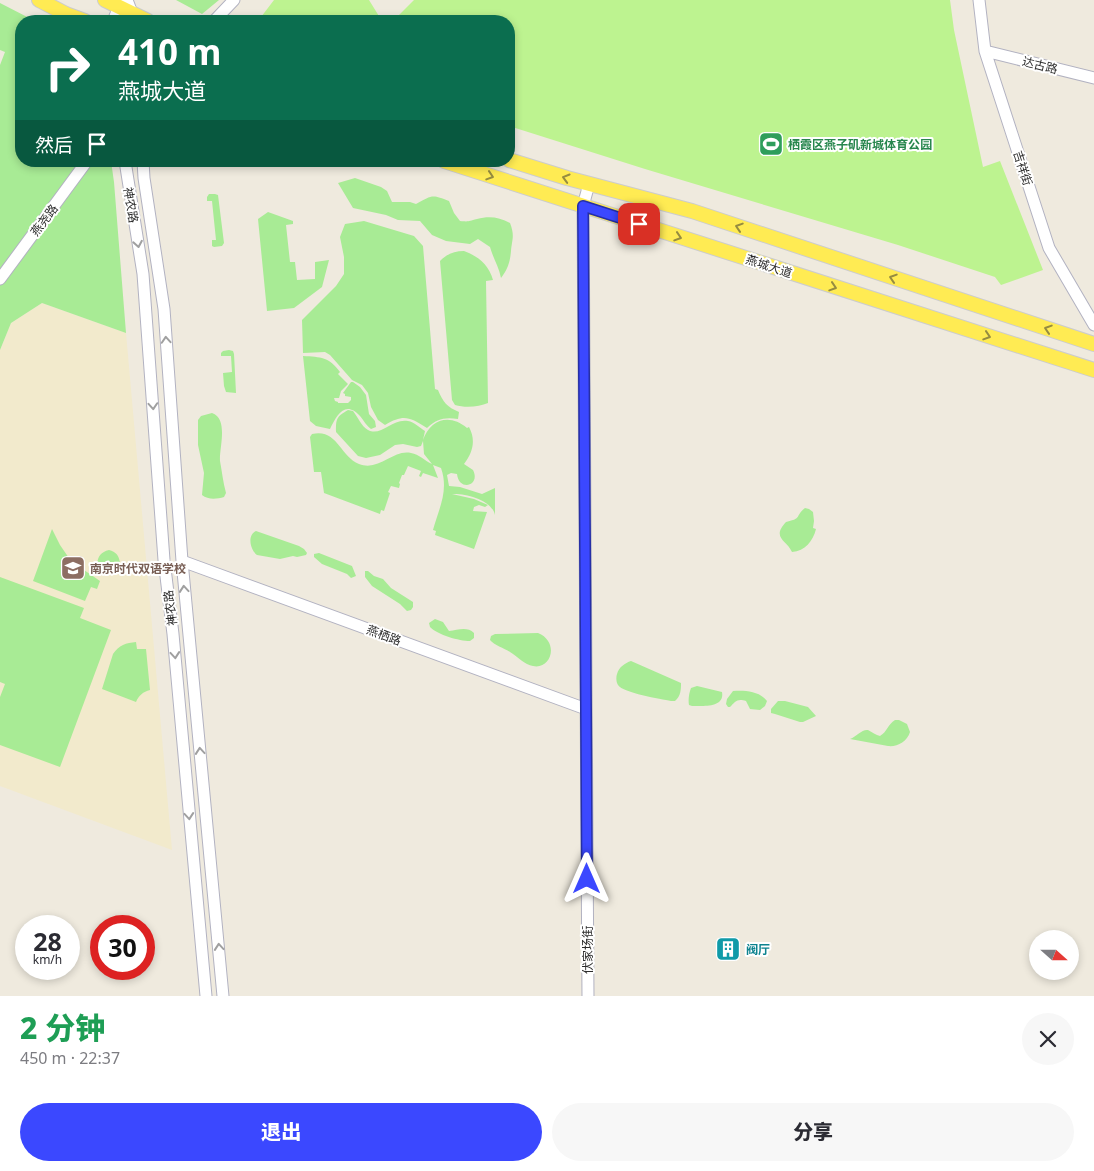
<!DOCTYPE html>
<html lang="zh">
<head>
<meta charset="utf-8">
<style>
	:root { --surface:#fff; --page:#f7f7f7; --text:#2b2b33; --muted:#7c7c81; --accent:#3b48ff }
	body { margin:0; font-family:"Noto Sans","Noto Sans SC",sans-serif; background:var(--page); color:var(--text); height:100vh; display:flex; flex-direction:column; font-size:19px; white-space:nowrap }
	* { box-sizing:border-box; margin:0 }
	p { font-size:16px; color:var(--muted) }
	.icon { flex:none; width:28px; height:28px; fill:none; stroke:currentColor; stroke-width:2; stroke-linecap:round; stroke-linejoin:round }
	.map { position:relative; height:996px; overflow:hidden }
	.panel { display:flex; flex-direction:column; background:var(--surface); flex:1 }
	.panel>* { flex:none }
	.guide { position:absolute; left:15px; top:15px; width:500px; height:152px; border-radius:20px; box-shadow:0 2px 8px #0003; background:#0b6e4f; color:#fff; overflow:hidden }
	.needle { width:32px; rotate:111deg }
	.tools { position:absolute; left:1029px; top:930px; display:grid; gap:10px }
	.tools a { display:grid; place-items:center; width:50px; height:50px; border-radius:50%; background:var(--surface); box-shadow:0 2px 8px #0003; font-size:25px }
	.speed { position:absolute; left:15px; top:915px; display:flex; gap:10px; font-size:25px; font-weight:700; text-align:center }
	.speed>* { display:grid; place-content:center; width:65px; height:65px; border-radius:50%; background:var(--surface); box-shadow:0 2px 8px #0003; line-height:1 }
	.speed small { font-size:12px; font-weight:400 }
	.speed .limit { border:8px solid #d22; background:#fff; color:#111 }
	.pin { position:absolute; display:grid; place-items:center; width:42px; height:42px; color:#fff; margin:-21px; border-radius:10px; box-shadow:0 2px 8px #0006 }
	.me { position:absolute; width:55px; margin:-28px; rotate:0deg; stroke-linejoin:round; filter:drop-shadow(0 0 4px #0008) }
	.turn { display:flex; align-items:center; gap:18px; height:105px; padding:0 20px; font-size:22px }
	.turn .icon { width:65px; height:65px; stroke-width:2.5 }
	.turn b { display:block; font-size:35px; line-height:42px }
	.then { display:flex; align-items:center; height:48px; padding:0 20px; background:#0003; gap:10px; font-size:19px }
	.round { display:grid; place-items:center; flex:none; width:52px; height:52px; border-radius:26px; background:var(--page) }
	.summary { display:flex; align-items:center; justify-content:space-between; height:85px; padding:0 20px }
	h1 { font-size:30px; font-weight:800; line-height:38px; color:#1e9e55 }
	.primary-button { display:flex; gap:10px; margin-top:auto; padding:10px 20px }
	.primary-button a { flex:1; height:58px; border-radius:30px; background:var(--accent); color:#fff; font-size:20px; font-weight:800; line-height:58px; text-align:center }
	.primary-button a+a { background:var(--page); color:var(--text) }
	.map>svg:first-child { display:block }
	.education { fill:#f2eacc }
	.green { fill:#a8eb95 }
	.pitch { fill:#bdf390 }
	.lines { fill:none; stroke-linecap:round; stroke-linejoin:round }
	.minor-casing { stroke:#b2b2c1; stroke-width:13 }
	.major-casing { stroke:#ccc; stroke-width:16 }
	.minor { stroke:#fff; stroke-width:11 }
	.major { stroke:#ffeb53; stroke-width:14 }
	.oneway { stroke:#968c40 }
	.oneway2 { stroke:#a0a0a0 }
	.route-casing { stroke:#262fa6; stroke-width:12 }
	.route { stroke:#3b48ff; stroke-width:9 }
	.labels { text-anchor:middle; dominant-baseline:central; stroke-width:4; stroke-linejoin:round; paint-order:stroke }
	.street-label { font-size:12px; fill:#2c2c2c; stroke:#fff }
	.leisure-label { font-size:12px; font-weight:bold; fill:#27864d; stroke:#fff; text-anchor:start }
	.education-label { font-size:12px; font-weight:bold; fill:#785e54; stroke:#fff; text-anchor:start }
	.culture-label { font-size:12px; font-weight:bold; fill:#0d838f; stroke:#fff; text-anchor:start }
</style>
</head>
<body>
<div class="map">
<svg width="1094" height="996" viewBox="0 0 1094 996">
	<rect width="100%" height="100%" fill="#efeade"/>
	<path class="education" d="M42 303 126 333 172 850 0 786V350L11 323Z"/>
	<path class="green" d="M176 0H219L202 14Z
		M0 3 35 21H21V161H111L114 182 126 333 42 303 11 323 0 350V65L5 52 0 50Z
		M355 178 381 187 387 191 392 202H410L416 204C432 195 432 194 449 201L454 213 460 221C470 222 468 221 477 219 489 216 499 217 510 223 515 236 512 239 511 251 510 262 508 269 501 278 499 267 493 258 490 247L478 239 470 244 446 241 432 235 420 221 398 220 386 215 353 208 338 183Z
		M209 194H215L218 195 224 243 222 246 214 247 212 246V240H216L212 201H207V197Z
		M268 212 293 221V224L286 225 290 262H295L297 280 315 279V262L329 260 322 287 294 308 267 311 258 219Z
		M364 221 414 236 423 246 435 389 438 390C443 402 447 407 459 412L458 419C444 417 437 419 427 428 409 417 404 414 385 425L378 420 371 407 368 393 362 385 352 380 330 355 325 352 303 353 302 320 336 286 344 274V257L340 237 345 224Z
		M464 251C478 256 489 265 493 280L486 281 488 403C479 407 465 408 455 405L452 400 440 261C447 254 454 251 464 251Z
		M229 350 233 351 234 354 236 393 226 392 224 386 223 373 232 372 231 356H221V353L223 351Z
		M303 356C321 357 329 357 340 372L338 374 348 384 341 391 339 398H334L335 401 338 402V403H348L351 400V397L345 396V394L343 393 351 382H353L360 387 366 395 369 414 375 421 376 427 371 429C366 425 364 421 360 416 345 400 337 415 330 429L316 426 310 421Z
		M348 410 353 411C358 417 361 426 368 430 381 437 392 418 408 421 414 422 420 428 425 431L423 440C430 419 450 413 467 428L469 427C476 440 473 452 464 464L473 470C481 486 459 492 457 474L451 473 447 475 449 486 460 487 482 494 495 488V515C492 500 465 493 452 494L474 499 488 505 485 507 479 505 474 507 473 511 487 512 474 549 435 535 436 531 433 530C439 508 449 491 441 468L433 465 438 478 423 473 421 477 419 476 421 471 408 466 404 475H402L399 483 400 484 399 488 391 486 388 492 390 493 384 511 381 510 380 514 324 493 321 472H314L310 437 312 434C337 428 340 456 359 464 379 472 393 449 411 453 419 454 425 461 432 464L424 454 423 441 421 446 417 447 403 444 395 445 380 455 366 458 358 456 336 432C336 419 336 417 348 410Z
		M212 413C229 419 219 448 220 461 222 472 223 482 226 493L224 497C217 499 208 500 202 495L204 473 198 445V420L201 416Z
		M805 508 809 509 813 512 814 521 813 528 816 529C813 541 805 551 792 552 787 540 771 538 786 522 803 518 794 517 805 508Z
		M52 529 60 545 71 561 100 581 97 589 91 587 85 601 33 581Z
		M256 531 299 546 304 549 307 553 306 555 297 557 293 556 280 559 257 555C250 550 247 535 256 531Z
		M109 550C116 552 119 555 120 563L117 571 109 574 97 564C98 556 101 552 109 550Z
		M319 553 352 566 356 576 351 578 347 574 322 564 314 557V554Z
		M365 571H368L374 576 383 579 391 588 413 602V607L411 610 407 611 400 604 372 586 365 577Z
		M0 577 84 608 80 618 111 630 60 767 0 745V697L5 684 0 682Z
		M435 619 443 622 449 631C458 630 467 626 474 633V638L470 641C459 641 438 635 430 627L429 623Z
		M538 633C560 642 551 670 533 666 525 665 517 656 510 652 504 648 494 645 490 640L491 636 495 634Z
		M136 642 137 649H146L150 690C143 692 139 695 136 702L102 689 113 654C119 645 126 643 136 642Z
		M631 661 681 683C681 689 681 696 675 701H671C661 699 623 693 618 685 616 682 616 677 617 674 619 667 625 663 631 661Z
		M697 686 722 692C725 708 703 706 692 706L689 705C688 700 689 693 691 688Z
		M733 691C744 690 760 691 767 701L765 706 760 710 750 709 746 701C737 698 735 702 730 707H728L726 704 727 699Z
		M778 701H785L808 707 816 716 803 722H800L775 714 771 713V709Z
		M895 720H899L907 724 910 732C907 742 897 747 888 746L850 739C857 736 862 729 868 730 872 732 876 735 880 736 887 732 888 724 895 720Z"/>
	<path class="pitch" d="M274 0H369L382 21H258Z
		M414 0H950L954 30 983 167 1000 161 1043 270 1001 285 995 277 898 245 645 169 509 126V21H393Z"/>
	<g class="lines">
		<defs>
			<path id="minor" d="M127 0 132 13V21
				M979 0 985 51 1049 248 1094 325
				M113 21 119 7 118 0
				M214 21 234 0
				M985 51 1094 78
				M125 161 143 274 164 560 173 634 206 996
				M143 161 144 178 164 309 182 561 223 996
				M0 279 87 161
				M182 561 586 709
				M588 996 583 206 589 184"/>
			<path id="major" d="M39 0 66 14 85 21
				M105 0 148 21
				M509 160 567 178 692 211 1094 344
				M444 161 1094 370"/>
		</defs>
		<use href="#minor" class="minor-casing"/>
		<use href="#major" class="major-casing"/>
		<use href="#minor" class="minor"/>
		<use href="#major" class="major"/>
	</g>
	<defs><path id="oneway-chevron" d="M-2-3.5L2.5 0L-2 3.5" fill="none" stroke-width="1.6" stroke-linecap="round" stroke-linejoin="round" transform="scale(1.25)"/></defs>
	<g class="oneway">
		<use href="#oneway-chevron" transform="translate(490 176) rotate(18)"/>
		<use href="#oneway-chevron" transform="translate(566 178) rotate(-164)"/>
		<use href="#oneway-chevron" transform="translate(739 227) rotate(-162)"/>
		<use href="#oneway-chevron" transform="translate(678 237) rotate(18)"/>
		<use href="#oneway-chevron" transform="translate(893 278) rotate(-162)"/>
		<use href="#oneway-chevron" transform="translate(833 287) rotate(18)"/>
		<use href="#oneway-chevron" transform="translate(1048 329) rotate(-162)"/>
		<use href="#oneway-chevron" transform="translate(987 336) rotate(18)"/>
	</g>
	<g class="oneway2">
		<use href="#oneway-chevron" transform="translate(138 244) rotate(80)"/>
		<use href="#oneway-chevron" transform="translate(166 340) rotate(-94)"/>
		<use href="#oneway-chevron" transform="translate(153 406) rotate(86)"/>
		<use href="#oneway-chevron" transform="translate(184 589) rotate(-95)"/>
		<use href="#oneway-chevron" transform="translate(175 655) rotate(85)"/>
		<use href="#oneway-chevron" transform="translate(200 751) rotate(-95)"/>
		<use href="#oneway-chevron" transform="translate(189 816) rotate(85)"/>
		<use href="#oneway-chevron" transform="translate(219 947) rotate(-95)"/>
	</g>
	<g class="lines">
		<defs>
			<path id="route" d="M587 879 583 206 639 224"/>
		</defs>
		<use href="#route" class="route-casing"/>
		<use href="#route" class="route"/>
	</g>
	<defs>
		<symbol id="stadium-square" viewBox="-11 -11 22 22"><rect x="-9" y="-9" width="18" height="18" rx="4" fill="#2e9e5b" stroke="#fff"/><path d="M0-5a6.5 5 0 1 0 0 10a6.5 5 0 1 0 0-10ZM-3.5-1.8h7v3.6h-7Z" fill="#fff"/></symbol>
		<symbol id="school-square" viewBox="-11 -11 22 22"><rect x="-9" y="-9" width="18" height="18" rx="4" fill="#8d6e63" stroke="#fff"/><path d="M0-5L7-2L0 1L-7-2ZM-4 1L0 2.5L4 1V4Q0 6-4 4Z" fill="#fff"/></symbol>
		<symbol id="building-square" viewBox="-11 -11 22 22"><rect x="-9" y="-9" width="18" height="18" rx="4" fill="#0f9aa8" stroke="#fff"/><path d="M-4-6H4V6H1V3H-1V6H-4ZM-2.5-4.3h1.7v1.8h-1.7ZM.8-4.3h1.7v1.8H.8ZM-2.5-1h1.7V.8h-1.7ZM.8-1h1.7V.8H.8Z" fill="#fff"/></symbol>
	</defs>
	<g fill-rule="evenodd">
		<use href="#stadium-square" x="757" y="130" width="28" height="28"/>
		<use href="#school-square" x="59" y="554" width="28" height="28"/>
		<use href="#building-square" x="714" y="935" width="28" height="28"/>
	</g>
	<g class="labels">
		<g class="street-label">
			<text transform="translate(1040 65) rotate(14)">达古路</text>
			<text transform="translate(1023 168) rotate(72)">吉祥街</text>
			<text transform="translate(131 205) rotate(80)">神农路</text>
			<text transform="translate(44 220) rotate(-53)">燕尧路</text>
			<text transform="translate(769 266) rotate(18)">燕城大道</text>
			<text transform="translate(170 608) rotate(-97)">神农路</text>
			<text transform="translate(384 635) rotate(20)">燕栖路</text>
			<text transform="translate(587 950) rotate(-90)">伏家场街</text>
		</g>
		<g class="leisure-label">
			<text x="788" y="144">栖霞区燕子矶新城体育公园</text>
		</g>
		<g class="education-label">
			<text x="90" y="568">南京时代双语学校</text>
		</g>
		<g class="culture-label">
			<text x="746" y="949">阀厅</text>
		</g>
	</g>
</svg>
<div class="tools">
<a><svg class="needle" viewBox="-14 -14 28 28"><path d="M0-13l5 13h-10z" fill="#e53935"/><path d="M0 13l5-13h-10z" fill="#7c7c81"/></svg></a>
</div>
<div class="speed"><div>28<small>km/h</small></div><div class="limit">30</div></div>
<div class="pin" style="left:639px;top:224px;background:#d93025"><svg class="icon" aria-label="arrive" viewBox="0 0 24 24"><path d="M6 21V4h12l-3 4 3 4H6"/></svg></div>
<svg class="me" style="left:587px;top:879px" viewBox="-20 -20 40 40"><path d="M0-17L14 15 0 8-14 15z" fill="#3b48ff" stroke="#fff" stroke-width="4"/></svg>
<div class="guide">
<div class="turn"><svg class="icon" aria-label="right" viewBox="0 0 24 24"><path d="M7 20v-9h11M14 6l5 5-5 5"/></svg><div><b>410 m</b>燕城大道</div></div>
<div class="then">然后<svg class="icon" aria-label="arrive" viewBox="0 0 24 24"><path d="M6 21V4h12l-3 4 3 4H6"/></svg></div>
</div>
</div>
<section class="panel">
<div class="summary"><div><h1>2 分钟</h1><p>450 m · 22:37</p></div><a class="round"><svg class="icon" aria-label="close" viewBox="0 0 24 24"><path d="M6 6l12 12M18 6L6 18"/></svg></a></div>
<div class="primary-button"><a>退出</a><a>分享</a></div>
</section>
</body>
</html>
